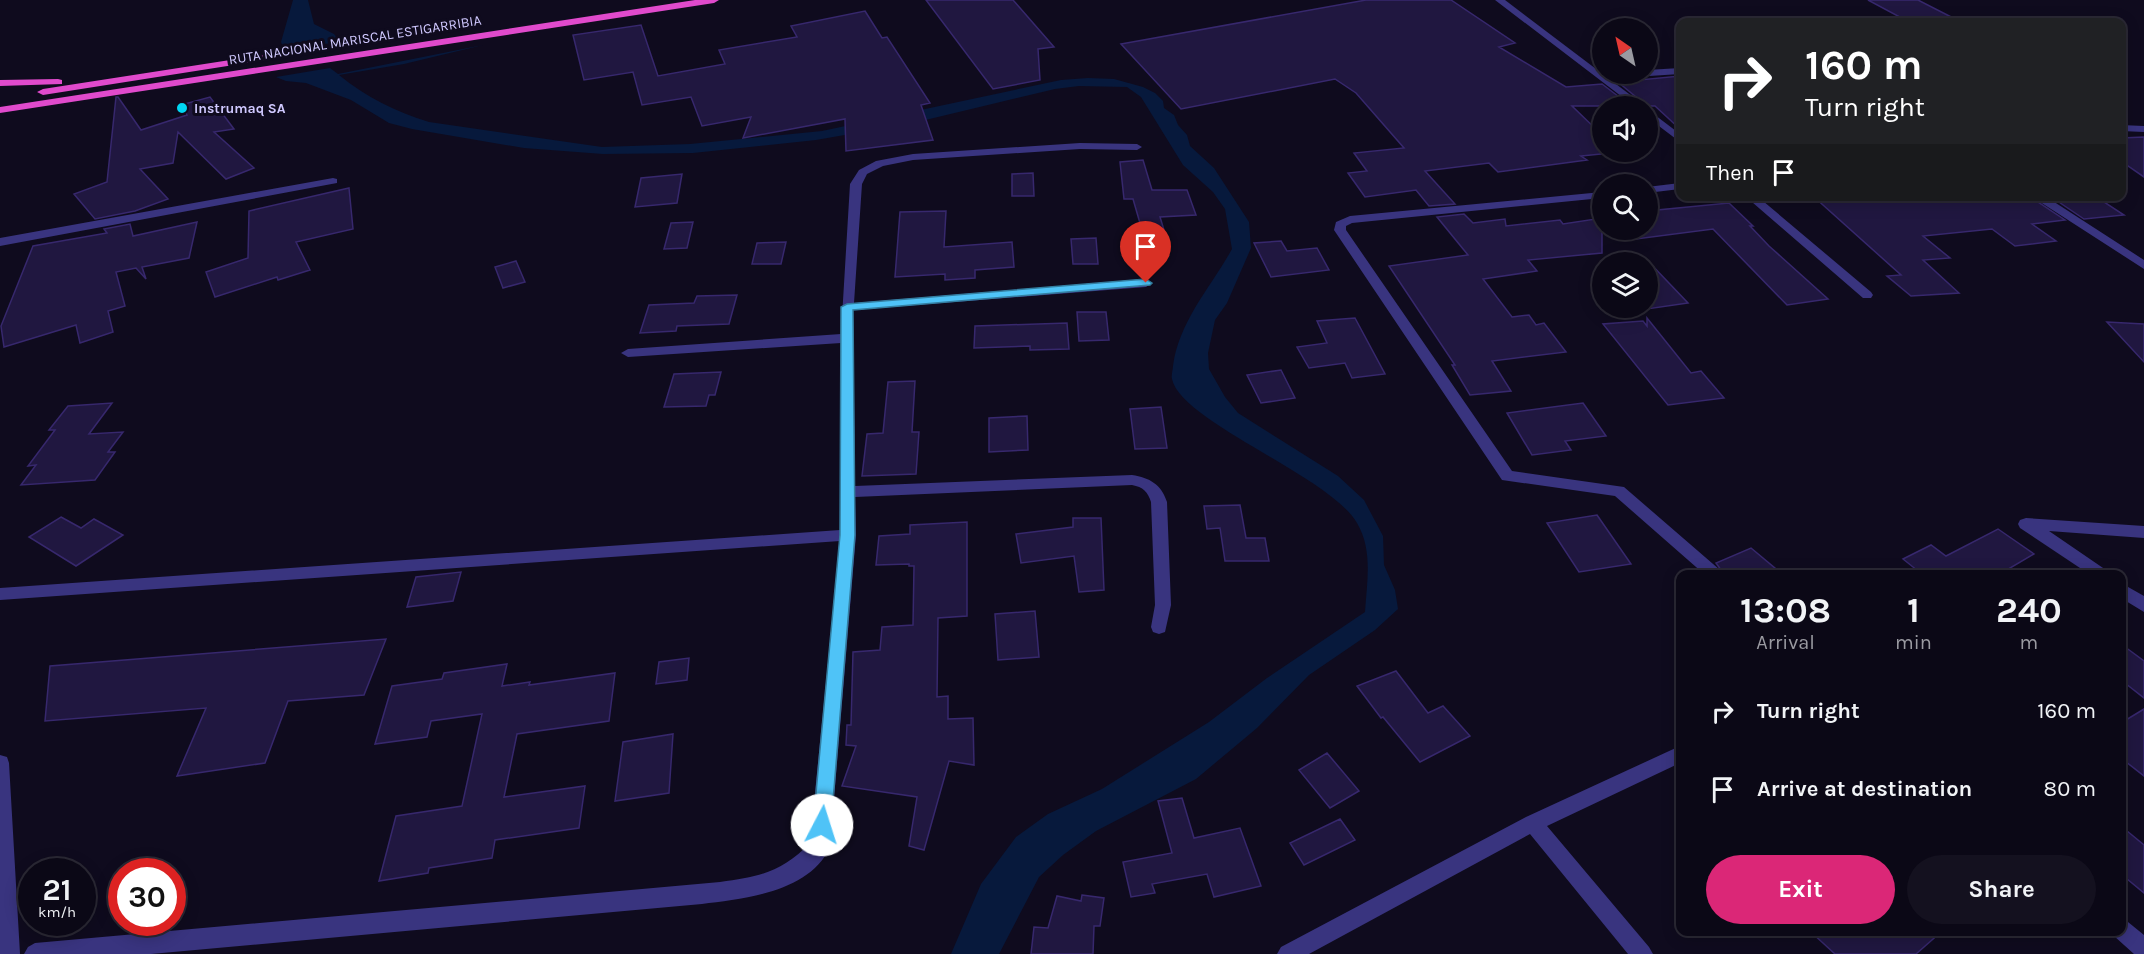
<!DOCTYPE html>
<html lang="en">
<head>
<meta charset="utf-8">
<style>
	:root { --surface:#0b0816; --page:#14111f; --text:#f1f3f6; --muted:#9a9aa1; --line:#2b2935; --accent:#db2777 }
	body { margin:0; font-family:Karla,sans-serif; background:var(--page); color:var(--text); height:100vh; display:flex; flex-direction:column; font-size:22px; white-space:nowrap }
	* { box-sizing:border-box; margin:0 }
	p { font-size:20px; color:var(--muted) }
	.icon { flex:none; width:33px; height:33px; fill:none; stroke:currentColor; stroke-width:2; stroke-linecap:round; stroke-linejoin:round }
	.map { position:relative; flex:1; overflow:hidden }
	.side { position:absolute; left:1676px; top:570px; width:450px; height:366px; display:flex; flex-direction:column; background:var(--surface); border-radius:12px; box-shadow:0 3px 15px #0003,0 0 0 2px var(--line) }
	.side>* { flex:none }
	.hud { position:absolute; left:1676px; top:18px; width:450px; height:183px; border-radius:12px; box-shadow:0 3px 15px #0003,0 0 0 2px var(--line); background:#202124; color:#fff; overflow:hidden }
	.needle { width:39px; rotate:326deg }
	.controls { position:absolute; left:1592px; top:18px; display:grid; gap:12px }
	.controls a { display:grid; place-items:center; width:66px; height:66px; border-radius:50%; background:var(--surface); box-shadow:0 3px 15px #0003,0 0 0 2px var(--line); font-size:30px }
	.speed { position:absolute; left:18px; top:858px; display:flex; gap:12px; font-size:30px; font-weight:700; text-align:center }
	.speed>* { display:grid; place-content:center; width:78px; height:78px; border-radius:50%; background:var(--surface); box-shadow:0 3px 15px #0003,0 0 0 2px var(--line); line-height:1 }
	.speed small { font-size:15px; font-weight:400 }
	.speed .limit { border:9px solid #d22; background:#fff; color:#111 }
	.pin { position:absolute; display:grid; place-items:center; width:51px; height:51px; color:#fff; margin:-62px -26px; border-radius:50% 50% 50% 0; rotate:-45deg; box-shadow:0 0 6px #0007 }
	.pin .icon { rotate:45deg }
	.me { position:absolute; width:66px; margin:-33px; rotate:5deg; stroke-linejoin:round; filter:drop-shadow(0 0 4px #0008) }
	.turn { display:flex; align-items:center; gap:21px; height:126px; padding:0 30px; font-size:27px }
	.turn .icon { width:78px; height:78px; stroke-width:2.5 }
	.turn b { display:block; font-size:42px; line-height:51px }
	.then { display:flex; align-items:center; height:57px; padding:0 30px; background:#0003; gap:12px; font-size:22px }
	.eta { display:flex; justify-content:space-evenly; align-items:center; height:102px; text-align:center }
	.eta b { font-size:36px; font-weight:700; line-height:42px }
	.primary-button { display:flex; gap:12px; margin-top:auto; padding:12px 30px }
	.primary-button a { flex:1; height:69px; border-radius:36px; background:var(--accent); color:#fff; font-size:24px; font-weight:700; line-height:69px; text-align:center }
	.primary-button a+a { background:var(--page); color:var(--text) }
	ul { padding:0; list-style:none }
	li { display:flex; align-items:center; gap:18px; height:78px; padding:0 30px }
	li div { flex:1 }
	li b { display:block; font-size:22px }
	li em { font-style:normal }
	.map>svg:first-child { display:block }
	.water { fill:#07193c }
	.building { fill:#201740; stroke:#37286d; stroke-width:1.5 }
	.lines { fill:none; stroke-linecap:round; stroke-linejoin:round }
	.minor { fill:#39347f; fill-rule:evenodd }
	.tertiary { fill:#39347f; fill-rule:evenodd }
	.trunk { fill:#e04acc; fill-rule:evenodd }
	.route { fill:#4fc3f7; stroke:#337fa1; stroke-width:1.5 }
	.poi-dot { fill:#00d7f4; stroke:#0f0b1e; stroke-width:2 }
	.labels { text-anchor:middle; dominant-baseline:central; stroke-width:6; stroke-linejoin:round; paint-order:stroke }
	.far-street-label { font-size:14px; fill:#d0c9ff; stroke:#0f0b1e }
	.far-poi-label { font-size:14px; font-weight:bold; fill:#d0c9ff; stroke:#0f0b1e; text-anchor:start }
</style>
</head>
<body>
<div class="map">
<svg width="2144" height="954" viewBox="0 0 2144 954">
	<rect width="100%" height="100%" fill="#0f0b1e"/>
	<path class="water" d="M293 0H308L314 24 334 34 337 38 332 43 284 49 281 42Z
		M483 45 404 64 339 75C366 97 396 112 429 122L602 147 690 144 822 131 1061 80 1088 78 1114 79 1143 87 1155 93 1163 101 1164 108 1174 115 1178 125 1187 135 1190 146 1214 168 1249 222 1251 248 1227 303 1215 320 1208 353 1209 369 1225 397 1238 413 1338 476 1364 500 1383 536 1384 565 1395 590 1398 609 1375 630 1309 675 1257 728 1196 779 1096 831 1063 855 1039 877 999 954H951L981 884 1016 837 1048 814 1102 789 1209 722 1267 678 1365 612C1367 582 1373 550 1357 523 1330 476 1181 422 1172 379 1171 376 1173 369 1173 366 1179 321 1211 287 1232 249L1225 209 1213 192 1183 165 1141 97 1127 87 1079 86 1055 89 913 123 816 140 693 153 603 154 524 148 412 129 389 123 351 100 306 83 286 81 276 77 330 68 338 74Z"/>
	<path class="building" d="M926 0H1013L1054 47 1038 49 1040 80 993 89Z
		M1366 0H1451L1515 43 1499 47 1566 87 1602 84 1631 106H1572L1602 135V152H1621L1581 156 1587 160 1498 172 1489 163 1425 171 1455 204 1429 206 1416 190 1365 197 1348 173 1367 171 1354 153 1404 148 1356 93 1335 79 1181 109 1121 44Z
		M1868 0H1918L1961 22H1909Z
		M865 11 882 38 887 37 930 103 921 105 933 140 846 151 845 119 743 138 751 117 702 126 691 97 642 105 633 72 584 80 573 35 641 25 658 76 725 64 719 50 797 37 791 26Z
		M1680 76V129L1655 106H1647L1618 82Z
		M116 97H118L141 130 187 115 181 105 210 97 234 129 214 132 254 168 226 179 178 132 173 163 140 169 168 199 135 211 95 219 74 194 107 182Z
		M2144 137V177L2121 161V138Z
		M1143 160 1152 190H1187L1196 215 1160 217 1168 243 1146 244 1133 199H1124L1120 162Z
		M1033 173 1034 196H1012V174Z
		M682 174 677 203 635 207 641 178Z
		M349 188 353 229 296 242 310 270 278 280 277 277 215 297 206 272 248 258 249 211Z
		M1813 196H2029L2065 220 2032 224 2056 241 2015 246 1992 229 1923 236 1950 258 1923 260 1959 293 1911 296 1887 276 1901 275Z
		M2050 196H2095L2124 215 2084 219Z
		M1729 203 1753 226H1750L1769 246 1828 299 1787 305 1713 229 1636 239 1626 230H1647V211Z
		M946 211 944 247 1012 242 1014 267 975 270V278L945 280V274L895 277 900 212Z
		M1464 214 1473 223 1505 219 1506 226 1560 220 1563 224 1602 218V253L1528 260 1537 271 1483 279 1512 317 1529 315 1536 325 1544 323 1566 352 1492 361 1511 391 1470 395 1452 365H1455L1389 266 1468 255 1437 217Z
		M197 222 189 258 142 267 146 279 136 268 116 272 125 306 108 311 113 332 80 343 76 325 4 347 1 326 33 246 107 233 104 229 130 224 133 236Z
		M693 222 687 248 664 249 671 223Z
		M1096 238 1098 264H1073L1071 239Z
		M1281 241 1287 251 1317 248 1329 270 1271 277 1254 243Z
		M786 242 781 264H752L757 243Z
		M1647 260 1688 303 1647 309Z
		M516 261 525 282 503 288 495 267Z
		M737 295 729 324 677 326 676 331 640 333 649 305 694 303 697 296Z
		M1077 312H1106L1109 340 1079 341Z
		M1355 318 1385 374 1352 378 1345 363 1309 368 1297 347 1327 343 1317 321Z
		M1647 318 1691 373 1701 371 1724 398 1668 405 1603 324 1643 321 1647 326Z
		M2107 322 2144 324V362Z
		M1067 323 1069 349 1030 350V346L974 348 975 326Z
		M1281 370 1295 398 1261 403 1247 375Z
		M721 372 715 395H709L706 406 664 407 674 374Z
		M915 381 912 432H919L916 474 862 476 867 434 883 433 888 382Z
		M112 403 89 434 123 432 108 452H115L95 480 21 485 36 465 28 466 55 430H49L68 406Z
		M1583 403 1606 436 1565 441 1571 450 1532 455 1507 413Z
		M1161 407 1167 448 1135 449 1130 409Z
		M1027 416 1028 450 989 452V418Z
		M1240 505 1246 538H1265L1269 561H1225L1220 528 1207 529 1204 506Z
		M1597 515 1631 564 1579 572 1547 523Z
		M61 517 81 528 94 519 123 535 76 566 29 537Z
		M1073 518H1101L1104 590 1079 592 1074 556 1021 563 1016 534 1073 527Z
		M967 522V616L938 618 937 697 948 696V719L973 718 974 765 949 761 924 850 909 846 917 797 842 786 856 746 846 745 847 725H851L853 652 880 650 882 627 913 625 914 566H909V564L876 565 879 536 910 534V525Z
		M1998 529 2034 554 2000 574H1912L1918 571 1903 559 1931 545 1946 556Z
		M1751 548 1782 574H1724L1716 563Z
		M461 572 453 601 407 607 416 577Z
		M1035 611 1039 657 998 660 995 614Z
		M386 639 364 695 288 701 265 763 177 776 206 708 45 721 50 666Z
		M2121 644 2144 661V698L2121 680Z
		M689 658 687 680 656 684 659 662Z
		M507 664 502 686 530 682 529 685 615 673 609 721 517 734 504 797 585 786 579 828 495 840 492 858 429 868 428 873 379 881 396 816 462 806 482 714 431 721 427 737 375 744 392 686 442 679 444 673Z
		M1396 671 1428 713 1443 706 1470 736 1420 762 1383 717 1381 718 1357 686Z
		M2144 709V776L2121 758V723Z
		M673 734 669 793 615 801 623 742Z
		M1327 753 1359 791 1330 808 1299 770Z
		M1182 798 1194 838 1240 828 1261 886 1214 897 1207 874 1152 884 1155 893 1131 897 1123 862 1172 853 1158 801Z
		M1340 819 1355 840 1304 865 1290 843Z
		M2121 826 2144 845V893L2121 874Z
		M1082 895 1104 898 1100 926H1094L1093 954H1031L1034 927 1048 928 1057 896 1081 901Z
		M1811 932H1941L1916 954H1835Z"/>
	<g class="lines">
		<path class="minor" d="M1680 68V74L1603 79 1598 76 1602 73 1647 74V70Z
			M2121 125 2144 126V132L2121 131Z
			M1080 143 1137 144 1142 147 1137 150 1080 149 913 160 883 166 867 174 862 184 854 303 1146 279 1152 283 1146 287 853 310 855 486 1132 475C1150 478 1161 484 1167 502L1171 605 1165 632 1159 634 1153 632 1151 627 1155 605 1151 502C1148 492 1143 487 1132 485L855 497 856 535 830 847C810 892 744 899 702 904L151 954H24L28 947 35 943 720 882C759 877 782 872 810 843L840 541 0 600V588L840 530 841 343 628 357 621 353 628 349 841 334 850 184 859 170 876 161 913 154Z
			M333 178 337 179V183L0 246V238Z
			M1680 183V189L1647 193V187Z
			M1602 192V198L1352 223 1346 226V230L1512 471 1624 487 1720 570 1722 574H1704L1615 496 1502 480 1334 230 1336 222 1350 216Z
			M1745 196H1757L1871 292 1873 295 1871 298H1863Z
			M2026 518 2144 526V538L2049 531 2106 570 2108 574H2089L2020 528 2018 524 2020 520Z
			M2121 583 2144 596V612L2121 598Z
			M1680 746V763L1547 826 1649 947 1653 954H1628L1530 834 1309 954H1277L1281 947 1526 817Z
			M0 755 7 757 9 763 20 954H0Z
			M2121 919 2128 922 2144 935V954H2134L2114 936 2112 932H2121Z"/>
		<path class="tertiary" d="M1495 0H1505L1645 106H1634Z
			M1647 109 1680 134V142L1647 117Z
			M2031 196H2045L2144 260V269Z"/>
		<path class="trunk" d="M695 0H719L714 3 0 113V107Z
			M281 52 285 53V57L43 95 37 92 43 89Z
			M58 79 62 80V84L0 86V80Z"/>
	</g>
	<path class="route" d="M1146 279 1152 283 1150 285 853 310 855 535 831 825 828 830 822 833 816 830 813 825 840 535 841 307 847 304Z"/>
	<circle class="poi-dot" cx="182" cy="108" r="6"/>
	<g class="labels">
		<g class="far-street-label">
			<text transform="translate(355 40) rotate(-9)">RUTA NACIONAL MARISCAL ESTIGARRIBIA</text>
		</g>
		<g class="far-poi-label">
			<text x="194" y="108">Instrumaq SA</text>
		</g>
	</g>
</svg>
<div class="controls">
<a><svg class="needle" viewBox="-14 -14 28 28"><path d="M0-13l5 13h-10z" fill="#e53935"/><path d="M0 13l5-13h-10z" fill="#9a9aa1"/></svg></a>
<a><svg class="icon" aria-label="sound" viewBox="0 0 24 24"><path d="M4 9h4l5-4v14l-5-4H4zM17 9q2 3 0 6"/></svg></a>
<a><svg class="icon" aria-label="search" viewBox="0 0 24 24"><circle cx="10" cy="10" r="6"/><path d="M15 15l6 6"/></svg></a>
<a><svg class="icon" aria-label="layers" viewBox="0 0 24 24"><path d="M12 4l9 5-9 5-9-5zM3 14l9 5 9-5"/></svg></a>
</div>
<div class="speed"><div>21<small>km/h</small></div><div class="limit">30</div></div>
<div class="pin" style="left:1146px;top:283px;background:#d93025"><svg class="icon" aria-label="arrive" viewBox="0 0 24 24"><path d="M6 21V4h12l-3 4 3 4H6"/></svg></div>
<svg class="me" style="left:822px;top:825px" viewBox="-20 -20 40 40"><circle r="19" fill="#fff"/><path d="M0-13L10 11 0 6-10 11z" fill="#4fc3f7"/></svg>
<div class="hud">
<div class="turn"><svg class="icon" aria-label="right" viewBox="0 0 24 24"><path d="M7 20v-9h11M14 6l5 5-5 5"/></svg><div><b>160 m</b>Turn right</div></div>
<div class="then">Then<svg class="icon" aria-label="arrive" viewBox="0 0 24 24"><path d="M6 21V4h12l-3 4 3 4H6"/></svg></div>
</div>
<section class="side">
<div class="eta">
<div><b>13:08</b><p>Arrival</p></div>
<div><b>1</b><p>min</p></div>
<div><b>240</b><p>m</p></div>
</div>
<ul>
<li><svg class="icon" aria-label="right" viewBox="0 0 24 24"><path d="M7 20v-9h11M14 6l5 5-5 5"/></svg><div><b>Turn right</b></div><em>160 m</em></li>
<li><svg class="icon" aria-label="arrive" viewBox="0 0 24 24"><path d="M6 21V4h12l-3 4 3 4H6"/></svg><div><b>Arrive at destination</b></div><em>80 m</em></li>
</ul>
<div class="primary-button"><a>Exit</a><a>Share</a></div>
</section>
</div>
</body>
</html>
